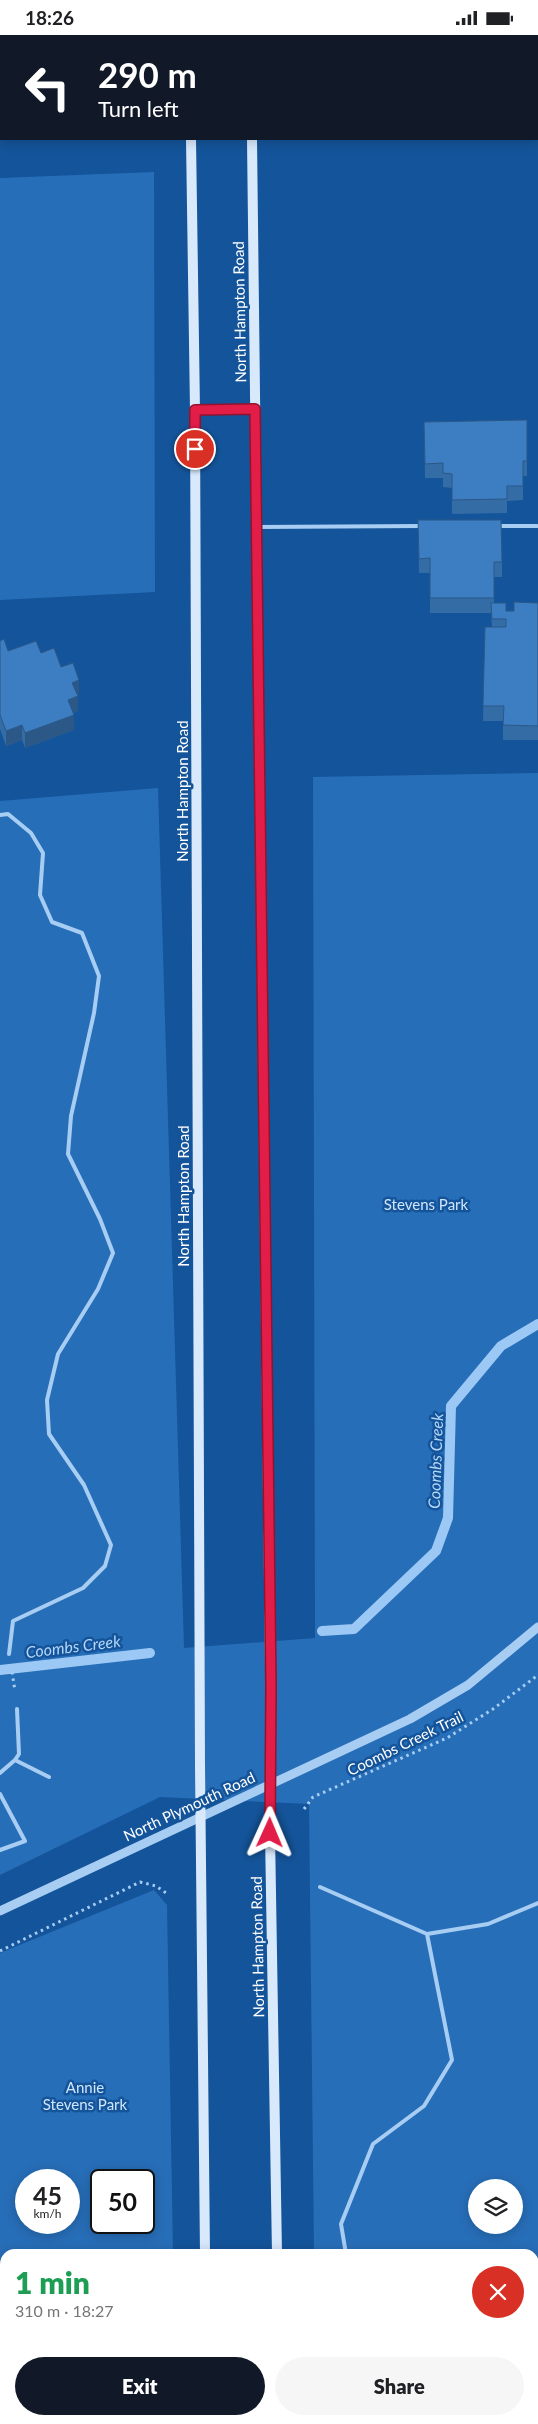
<!DOCTYPE html>
<html lang="en">
<head>
<meta charset="utf-8">
<style>
	:root { --surface:#fff; --page:#f6f6f6; --text:#202124; --muted:#757577; --accent:#111827 }
	body { margin:0; font-family:Lato,sans-serif; background:var(--page); color:var(--text); height:100vh; display:flex; flex-direction:column; font-size:19px; white-space:nowrap }
	* { box-sizing:border-box; margin:0 }
	p { font-size:16px; color:var(--muted) }
	.icon { flex:none; width:28px; height:28px; fill:none; stroke:currentColor; stroke-width:2; stroke-linecap:round; stroke-linejoin:round }
	.map { position:relative; flex:1; overflow:hidden }
	.sheet { position:absolute; left:0px; top:2214px; width:539px; height:176px; display:flex; flex-direction:column; background:var(--surface); border-radius:15px 15px 0 0; box-shadow:0 2px 12px #0003 }
	.sheet>* { flex:none }
	.guide { position:absolute; left:0px; top:0px; width:539px; height:105px; box-shadow:0 2px 12px #0003; background:#111827; color:#fff; overflow:hidden }
	.fabs { position:absolute; left:468px; top:2144px; display:grid; gap:10px }
	.fabs a { display:grid; place-items:center; width:55px; height:55px; border-radius:50%; background:var(--surface); box-shadow:0 2px 12px #0003; font-size:25px }
	.speed { position:absolute; left:15px; top:2134px; display:flex; gap:10px; font-size:25px; font-weight:700; text-align:center }
	.speed>* { display:grid; place-content:center; width:65px; height:65px; border-radius:50%; background:var(--surface); box-shadow:0 2px 12px #0003; line-height:1 }
	.speed small { font-size:12px; font-weight:400 }
	.speed .limit { border:2px solid #111; border-radius:8px; background:#fff; color:#111 }
	.pin { position:absolute; display:grid; place-items:center; width:42px; height:42px; color:#fff; margin:-21px; border:2px solid #fff; border-radius:50%; box-shadow:0 1px 5px #0007 }
	.me { position:absolute; width:55px; margin:-28px; rotate:1deg; stroke-linejoin:round; filter:drop-shadow(0 0 4px #0008) }
	.turn { display:flex; align-items:center; gap:18px; height:105px; padding:0 15px; font-size:22px }
	.turn .icon { width:65px; height:65px; stroke-width:2.5 }
	.turn b { display:block; font-size:35px; line-height:42px }
	.round { display:grid; place-items:center; flex:none; width:52px; height:52px; border-radius:26px; background:var(--page) }
	.summary { display:flex; align-items:center; justify-content:space-between; height:85px; padding:0 15px }
	h1 { font-size:30px; font-weight:800; line-height:38px; color:#1e9e55 }
	.primary-button { display:flex; gap:10px; margin-top:auto; padding:10px 15px }
	.primary-button a { flex:1; height:58px; border-radius:30px; background:var(--accent); color:#fff; font-size:20px; font-weight:800; line-height:58px; text-align:center }
	.primary-button a+a { background:var(--page); color:var(--text) }
	.status { display:flex; justify-content:space-between; align-items:center; height:35px; padding:0 25px; background:var(--surface); direction:ltr }
	.status svg { height:14px; fill:currentColor }
	.map>svg:first-child { display:block }
	.green { fill:#276eb8; fill-rule:evenodd }
	.lines { fill:none; stroke-linecap:round; stroke-linejoin:round }
	.stream { stroke:#9bc8f5; stroke-width:10 }
	.path { stroke:#a8cdf3; stroke-width:3; stroke-dasharray:2.5 4; stroke-linecap:butt }
	.service { stroke:#a8cdf3; stroke-width:4 }
	.tertiary { stroke:#a8cdf3; stroke-width:9 }
	.secondary { stroke:#d8e9fc; stroke-width:10 }
	.wall { fill:#346ca6 }
	.shaded-wall { fill:#2b5887 }
	.building { fill:#3d7dc1; stroke:#2b5887 }
	.route-casing { stroke:#92132f; stroke-width:12 }
	.route { stroke:#e11d48; stroke-width:9 }
	.labels { text-anchor:middle; dominant-baseline:central; stroke-width:5; stroke-linejoin:round; paint-order:stroke }
	.street-label { font-size:15px; fill:#fff; stroke:#14549a }
	.park-label { font-size:15px; fill:#d0e6fd; stroke:#14549a }
	.water-label { font-size:16px; font-style:italic; fill:#b5d7f9; stroke:#14549a }
</style>
</head>
<body>
<div class="status"><b>18:26</b><svg viewBox="0 0 49 12"><path d="M0 12V9h3v3zM5 12V6h3v6zM10 12V3h3v9zM15 12V0h3v12zM26 1h20v11H26zM47 4h2v5h-2z"/></svg></div>
<div class="map">
<svg width="538" height="2389" viewBox="0 0 538 2389">
	<rect width="100%" height="100%" fill="#14549a"/>
	<path class="green" d="M154 137 155 557 0 565V143Z
		M538 738V2389H316V2385H534V2219H314L309 1769 160 1762 0 1840V766L158 753 184 1613 315 1603 313 742ZM476 2152H514V2190H476Z
		M154 1855 167 1870 173 2219H5V2385H176L177 2389H0V1918ZM26 2145H69V2188H26ZM101 2145H144V2188H101Z"/>
	<g class="lines">
		<path class="stream" d="M322 1596 354 1594 436 1516 448 1483 451 1371 501 1311 538 1289
			M0 1635 150 1618"/>
		<path class="path" d="M12 1637 15 1656
			M304 1774 313 1762 447 1703 493 1674 538 1640
			M0 1916 140 1847 156 1851 169 1860"/>
		<path class="service" d="M497 491H537
			M257 492 422 491
			M0 780 8 779 31 798 43 818 40 860 52 887 82 898 99 941 94 978 71 1081 68 1119 100 1184 113 1218 98 1254 58 1319 47 1365 49 1399 84 1450 111 1510 105 1531 83 1553 13 1586 9 1619
			M15 1725 49 1742
			M0 1738 15 1725 19 1719 17 1674
			M0 1759 25 1806 0 1815
			M320 1852 427 1899 488 1889 538 1868
			M346 2219 341 2189 373 2109 424 2071 452 2025 427 1899
			M371 2389 372 2385"/>
		<path class="tertiary" d="M0 1876 410 1684 468 1650 538 1592"/>
		<path class="secondary" d="M190 0V1
			M251 0V1
			M191 104 195 375 200 1730 205 2219
			M252 104 270 1632V1798L277 2219
			M195 375 255 374
			M207 2385V2389
			M280 2385V2389"/>
	</g>
	<path class="wall" d="M0 0 1 1V20H0Z
		M527 385V441H523V465L507 466V478L452 479V453L443 452V443H425L424 387Z
		M418 485 502 527V542H494V568L506 576H514L538 568V705H503V686H483L485 592H492L491 578H430V538H419Z
		M0 606 8 616 41 618 61 632 79 660 77 661 78 676 73 678 74 695 25 713 22 705 6 711 0 694Z"/>
	<path class="shaded-wall" d="M79 645V660L72 662V648Z
		M78 661V676L68 680V665Z
		M74 680V695L25 713V698Z
		M22 690V705L6 711V696Z"/>
	<path class="building" d="M0 0H48V1H1V5H0Z
		M441 0 538 1V25V1H441Z
		M527 385V426H523V451H507V464L452 465V439L443 438V428L425 429 424 387Z
		M418 485H501L502 527H494V563H430V523L419 524Z
		M514 567 538 568V691L503 690 504 671H483L485 592H506V584H492L491 568H506V576H514Z
		M4 604 8 616 36 606 41 618 54 613 61 632 73 628 79 645 72 648 78 661 68 665 74 680 25 698 22 690 6 696 0 680V606Z"/>
	<g class="lines">
		<defs>
			<path id="route" d="M195 414V375L255 374 271 1651 270 1798"/>
		</defs>
		<use href="#route" class="route-casing"/>
		<use href="#route" class="route"/>
	</g>
	<g class="labels">
		<g class="street-label">
			<text transform="translate(239 277) rotate(-91)">North Hampton Road</text>
			<text transform="translate(182 756) rotate(-90)">North Hampton Road</text>
			<text transform="translate(183 1161) rotate(-90)">North Hampton Road</text>
			<text transform="translate(405 1708) rotate(-26)">Coombs Creek Trail</text>
			<text transform="translate(189 1771) rotate(-25)">North Plymouth Road</text>
			<text transform="translate(257 1912) rotate(-91)">North Hampton Road</text>
		</g>
		<g class="park-label">
			<text x="426" y="1169">Stevens Park</text>
			<text x="85" y="2052">Annie<tspan x="85" dy="17">Stevens Park</tspan></text>
		</g>
		<g class="water-label">
			<text transform="translate(435 1426) rotate(-88)">Coombs Creek</text>
			<text transform="translate(73 1611) rotate(-7)">Coombs Creek</text>
		</g>
	</g>
</svg>
<div class="fabs">
<a><svg class="icon" aria-label="layers" viewBox="0 0 24 24"><path d="M12 4l9 5-9 5-9-5zM3 14l9 5 9-5"/></svg></a>
</div>
<div class="speed"><div>45<small>km/h</small></div><div class="limit">50</div></div>
<div class="pin" style="left:195px;top:414px;background:#d93025"><svg class="icon" aria-label="arrive" viewBox="0 0 24 24"><path d="M6 21V4h12l-3 4 3 4H6"/></svg></div>
<svg class="me" style="left:270px;top:1798px" viewBox="-20 -20 40 40"><path d="M0-17L14 15 0 8-14 15z" fill="#e11d48" stroke="#fff" stroke-width="4"/></svg>
<div class="guide">
<div class="turn"><svg class="icon" aria-label="left" viewBox="0 0 24 24"><path d="M17 20v-9H6M10 6l-5 5 5 5"/></svg><div><b>290 m</b>Turn left</div></div>
</div>
<section class="sheet">
<div class="summary"><div><h1>1 min</h1><p>310 m · 18:27</p></div><a class="round" style="background:#d93025;color:#fff"><svg class="icon" aria-label="close" viewBox="0 0 24 24"><path d="M6 6l12 12M18 6L6 18"/></svg></a></div>
<div class="primary-button"><a>Exit</a><a>Share</a></div>
</section>
</div>
</body>
</html>
